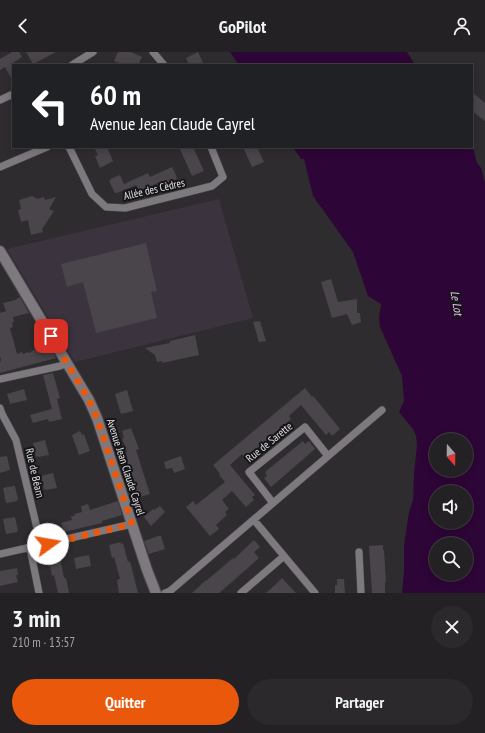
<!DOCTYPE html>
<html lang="fr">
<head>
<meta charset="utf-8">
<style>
	:root { --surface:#232124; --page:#2b292c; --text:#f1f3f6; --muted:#a3a3a6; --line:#403e41; --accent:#ea580c }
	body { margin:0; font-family:"PT Sans Narrow",sans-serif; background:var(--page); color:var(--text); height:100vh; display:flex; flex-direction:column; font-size:15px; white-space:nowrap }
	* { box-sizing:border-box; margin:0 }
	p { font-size:13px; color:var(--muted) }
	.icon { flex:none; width:22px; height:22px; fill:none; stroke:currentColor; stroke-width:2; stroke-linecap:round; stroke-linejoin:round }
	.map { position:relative; height:541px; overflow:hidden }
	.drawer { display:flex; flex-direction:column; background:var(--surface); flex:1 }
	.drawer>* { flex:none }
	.guide { position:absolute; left:12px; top:12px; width:461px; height:84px; border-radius:0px; box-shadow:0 2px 10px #0003,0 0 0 1px var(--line); background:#202124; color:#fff; overflow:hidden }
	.needle { width:26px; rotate:160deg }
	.fabs { position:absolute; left:429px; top:381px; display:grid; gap:8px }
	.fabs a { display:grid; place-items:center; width:44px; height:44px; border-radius:50%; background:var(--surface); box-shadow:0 2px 10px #0003,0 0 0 1px var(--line); font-size:20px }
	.pin { position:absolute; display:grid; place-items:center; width:34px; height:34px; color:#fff; margin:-17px; border-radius:8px; box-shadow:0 2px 6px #0006 }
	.me { position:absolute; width:44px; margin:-22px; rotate:77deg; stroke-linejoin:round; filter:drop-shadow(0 0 3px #0008) }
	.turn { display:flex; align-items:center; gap:14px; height:84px; padding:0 12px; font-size:18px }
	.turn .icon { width:52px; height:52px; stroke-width:2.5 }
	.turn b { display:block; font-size:28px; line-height:34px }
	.round { display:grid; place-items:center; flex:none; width:42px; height:42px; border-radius:21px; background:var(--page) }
	.summary { display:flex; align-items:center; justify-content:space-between; height:68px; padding:0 12px }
	h1 { font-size:24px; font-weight:700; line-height:30px }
	.primary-button { display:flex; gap:8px; margin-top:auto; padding:8px 12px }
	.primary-button a { flex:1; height:46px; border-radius:24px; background:var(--accent); color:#fff; font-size:16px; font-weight:700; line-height:46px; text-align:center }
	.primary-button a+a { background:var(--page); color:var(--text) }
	header { display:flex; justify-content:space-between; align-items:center; height:52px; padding:0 12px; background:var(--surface); font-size:18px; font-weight:700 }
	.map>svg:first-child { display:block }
	.built { fill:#3b333d }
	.water { fill:#2e0537; fill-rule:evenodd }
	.building { fill:#49454a }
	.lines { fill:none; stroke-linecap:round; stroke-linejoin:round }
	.street-casing { stroke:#4c494d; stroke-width:8 }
	.secondary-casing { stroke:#4c494d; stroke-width:12 }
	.street { stroke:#7d797e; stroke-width:7 }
	.secondary { stroke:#7d797e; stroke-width:10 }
	.route { stroke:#ea580c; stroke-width:7; stroke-dasharray:0 12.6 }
	.labels { text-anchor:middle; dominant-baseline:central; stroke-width:4; stroke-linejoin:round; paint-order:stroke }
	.street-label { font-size:11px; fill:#e1dfe2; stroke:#161517 }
	.water-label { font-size:12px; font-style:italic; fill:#f0befd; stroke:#161517 }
</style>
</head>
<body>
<header><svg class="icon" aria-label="back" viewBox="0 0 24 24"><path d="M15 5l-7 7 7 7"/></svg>GoPilot<svg class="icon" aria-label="person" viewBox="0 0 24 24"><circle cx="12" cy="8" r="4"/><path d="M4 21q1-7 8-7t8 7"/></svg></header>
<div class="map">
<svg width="485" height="541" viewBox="0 0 485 541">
	<rect width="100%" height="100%" fill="#2f2c30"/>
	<path class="built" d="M219 147 253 266 75 310 7 197Z"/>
	<path class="water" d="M230 0H407L415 13H239Z
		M472 79 474 83 473 96 477 111 481 116 485 130V541H402L404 520V493L409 460 413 448 414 422 417 393 416 384 413 377 399 360 404 349 402 324 380 275 379 266 381 252 368 244 353 200 313 144 304 107H301L293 95H472ZM436 388H466V418H436ZM436 440H466V470H436ZM436 492H466V522H436Z"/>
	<path class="building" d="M12 0H19L22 5 13 11V30L5 15 0 18V7Z
		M26 0H56L33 12Z
		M118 0H131L142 5 138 13H124L114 9Z
		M198 0 204 13H189L186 6Z
		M472 40 485 51V69L472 59Z
		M94 95H107L113 109 100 116 95 104 98 103Z
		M179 95H193L204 119 192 124Z
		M243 95H257L264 110 252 115Z
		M172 115 177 125H176L177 127 164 133 162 129 139 139 136 133 117 141H115L109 129 111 128 110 127 120 123 124 132 148 121 150 125Z
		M32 144 37 147 44 145 45 148 56 145 49 157 54 159 42 177 43 180 31 183 28 168 21 170 18 158 21 157 19 148Z
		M146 191 157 239 151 240 157 266 96 281 83 230 67 235 61 212Z
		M331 227 338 250 357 247V261H360L361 270 352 273 347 262 332 266 321 230Z
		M20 245 29 261 13 265 14 270H12L13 275 10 276 17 302 22 300 23 302 28 300 29 301 47 290 56 306 0 321V310L1 308 0 304V261L6 259 3 251 15 248Z
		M260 269 266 289 259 290 253 270Z
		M195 283 199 303 162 311V309L157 310 155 303 145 296 170 291V289Z
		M53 321 60 346 57 347 62 367 49 370 48 367 33 371 30 363 52 357 43 323Z
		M305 336 312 345 313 344 319 351 340 377 332 384 329 380 326 383 301 353 289 364 291 367 258 395 245 406 242 402 230 413 255 443 252 445 254 448 246 455 232 439 222 448 229 457 225 460 227 463 216 473 219 477 210 484 186 455 193 449 196 453 225 430 219 423 220 422 213 413Z
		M24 337 27 348 10 352 7 342Z
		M127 338 133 359 121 362 115 342Z
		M131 376 139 397 136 398 150 442 137 446 129 422 131 421 127 409 128 408 126 401 127 400 122 386H124L122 379Z
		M80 379 82 383 84 382 90 399 79 403 72 383Z
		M45 388 49 403 38 405V404L36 405 33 391Z
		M303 389 305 392 309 389 315 397 271 435 264 426 267 424 265 420Z
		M7 404 10 418 0 421V405Z
		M181 404 185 417 174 421 172 416 166 417 164 410Z
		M53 421 57 436 46 438V437L44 438 41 424Z
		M13 434H15L18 447 17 448V449L6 451 3 436Z
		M118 449 122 463 102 469V471L64 480 61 471 72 468 71 464H75L74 462 82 460 81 454 88 452 90 458Z
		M160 454 165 460 151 474 144 465 153 457 154 458Z
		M15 465 18 479H17V480L6 482 3 467Z
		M158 484H161L165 497 149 502 144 489Z
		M254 488 260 495 254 500 259 506 233 529 219 541H192L206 528V529L233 506 234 507Z
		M121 490V492L123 491 128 510 130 509 138 541H119L117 528 120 527 114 505 112 506 109 493Z
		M383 493V498H384L386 530H385V541H372L369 494Z
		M89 503 91 514 76 517 74 506Z
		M60 506 64 526H66L69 541H58L54 523 52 524 49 508Z
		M17 516 18 523H16L18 530 0 534V519Z
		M282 526 296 541H266L277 531Z
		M337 527H344L345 541H335V533H337Z"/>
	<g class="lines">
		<defs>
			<path id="street" d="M153 0 164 13
				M72 13 93 0
				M0 48 13 42
				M69 95 92 142 106 155 125 156 212 134 223 125 211 95
				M0 115 47 95
				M0 327 60 314 67 311
				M0 356 2 362 16 388 41 493
				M273 451 249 420 305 375 328 404
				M254 468 315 541
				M30 496 39 541
				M359 500 361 541
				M0 502 132 472
				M165 541 170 539 382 358
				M241 541 284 504"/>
			<path id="secondary" d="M0 199 89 348 97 366 147 518 156 541"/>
		</defs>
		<use href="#street" class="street-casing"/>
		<use href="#secondary" class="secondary-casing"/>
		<use href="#street" class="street"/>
		<use href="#secondary" class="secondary"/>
	</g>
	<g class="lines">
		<path class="route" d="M48 492 132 472 97 366 89 348 51 284"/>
	</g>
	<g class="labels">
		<g class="street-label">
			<text transform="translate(154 137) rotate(-13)">Allée des Cèdres</text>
			<text transform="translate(269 390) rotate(-39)">Rue de Sarette</text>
			<text transform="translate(126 415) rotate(72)">Avenue Jean Claude Cayrel</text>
			<text transform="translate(35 421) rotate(77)">Rue de Béarn</text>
		</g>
		<g class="water-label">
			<text transform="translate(457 251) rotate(81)">Le Lot</text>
		</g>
	</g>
</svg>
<div class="fabs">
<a><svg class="needle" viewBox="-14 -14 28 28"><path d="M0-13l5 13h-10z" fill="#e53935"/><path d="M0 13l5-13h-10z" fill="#a3a3a6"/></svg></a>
<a><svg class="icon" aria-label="sound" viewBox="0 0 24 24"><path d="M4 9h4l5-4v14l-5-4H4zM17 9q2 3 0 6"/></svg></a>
<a><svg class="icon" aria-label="search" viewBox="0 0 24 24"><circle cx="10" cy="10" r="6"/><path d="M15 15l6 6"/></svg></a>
</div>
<div class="pin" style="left:51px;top:284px;background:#d93025"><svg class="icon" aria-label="arrive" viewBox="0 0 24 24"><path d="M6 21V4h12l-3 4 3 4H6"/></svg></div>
<svg class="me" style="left:48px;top:492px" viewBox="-20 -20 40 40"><circle r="19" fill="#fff"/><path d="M0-13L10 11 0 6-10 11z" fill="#ea580c"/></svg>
<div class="guide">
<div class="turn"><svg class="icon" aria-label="left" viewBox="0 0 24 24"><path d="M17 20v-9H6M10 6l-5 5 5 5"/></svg><div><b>60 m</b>Avenue Jean Claude Cayrel</div></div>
</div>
</div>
<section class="drawer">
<div class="summary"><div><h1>3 min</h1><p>210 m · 13:57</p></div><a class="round"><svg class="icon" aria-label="close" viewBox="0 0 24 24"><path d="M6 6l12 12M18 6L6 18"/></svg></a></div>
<div class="primary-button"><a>Quitter</a><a>Partager</a></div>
</section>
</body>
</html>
